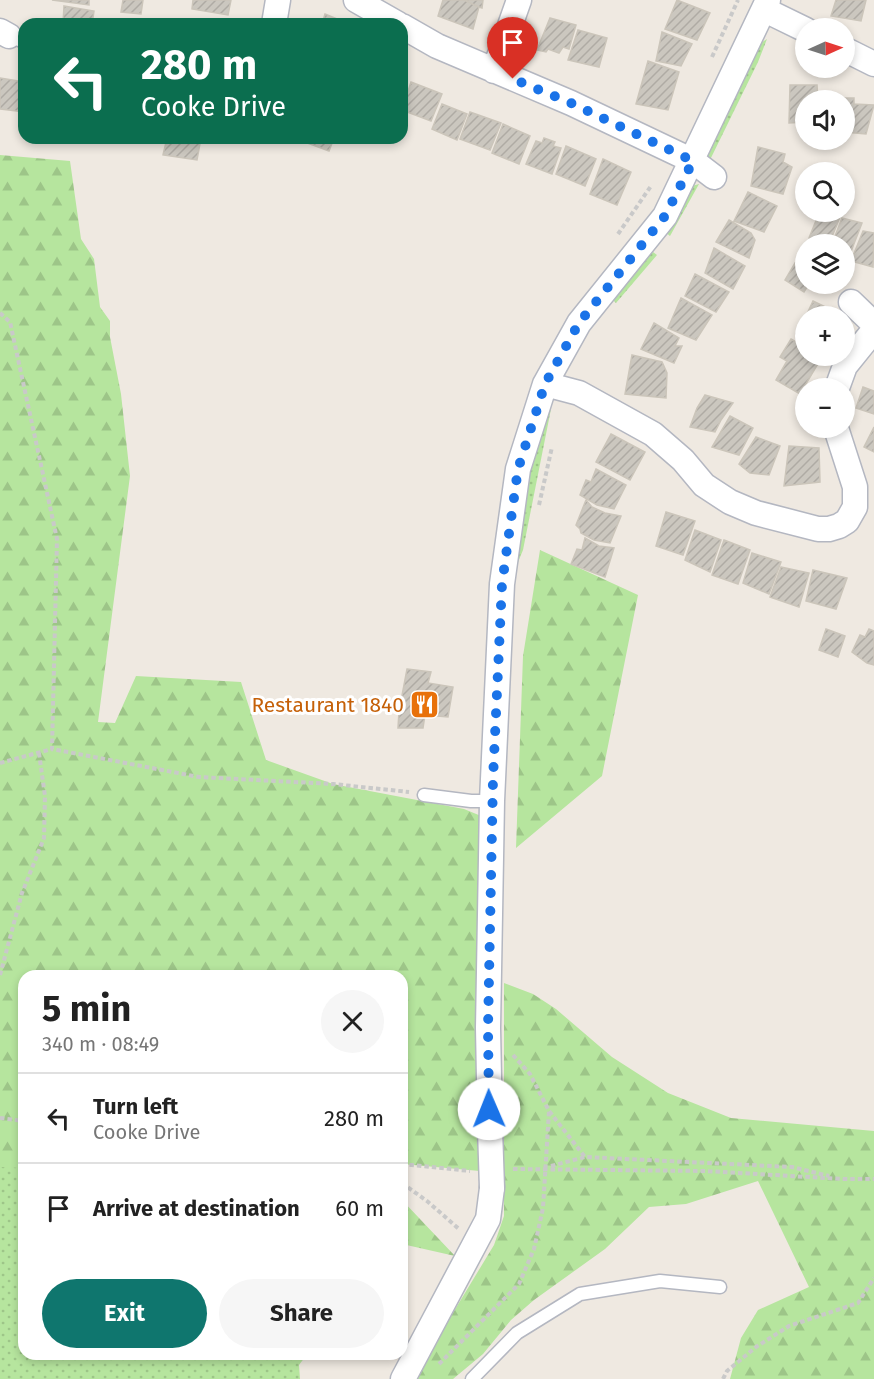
<!DOCTYPE html>
<html lang="en">
<head>
<meta charset="utf-8">
<style>
	:root { --surface:#fff; --page:#f6f6f6; --text:#222; --muted:#767676; --line:#e0e0e0; --accent:#0f766e }
	body { margin:0; font-family:"Fira Sans",sans-serif; background:var(--page); color:var(--text); height:100vh; display:flex; flex-direction:column; font-size:22px; white-space:nowrap }
	* { box-sizing:border-box; margin:0 }
	p { font-size:20px; color:var(--muted) }
	.icon { flex:none; width:33px; height:33px; fill:none; stroke:currentColor; stroke-width:2; stroke-linecap:round; stroke-linejoin:round }
	.map { position:relative; flex:1; overflow:hidden }
	.details { position:absolute; left:18px; top:970px; width:390px; height:390px; display:flex; flex-direction:column; background:var(--surface); border-radius:18px; box-shadow:0 3px 9px #0003 }
	.details>* { flex:none }
	.banner { position:absolute; left:18px; top:18px; width:390px; height:126px; border-radius:18px; box-shadow:0 3px 9px #0003; background:#0b6e4f; color:#fff; overflow:hidden }
	.needle { width:39px; rotate:87deg }
	.buttons { position:absolute; left:795px; top:18px; display:grid; gap:12px }
	.buttons a { display:grid; place-items:center; width:60px; height:60px; border-radius:50%; background:var(--surface); box-shadow:0 3px 9px #0003; font-size:30px }
	.pin { position:absolute; display:grid; place-items:center; width:51px; height:51px; color:#fff; margin:-62px -26px; border-radius:50% 50% 50% 0; rotate:-45deg; box-shadow:0 0 6px #0007 }
	.pin .icon { rotate:45deg }
	.me { position:absolute; width:66px; margin:-33px; rotate:359deg; stroke-linejoin:round; filter:drop-shadow(0 0 4px #0008) }
	.turn { display:flex; align-items:center; gap:21px; height:126px; padding:0 24px; font-size:27px }
	.turn .icon { width:78px; height:78px; stroke-width:2.5 }
	.turn b { display:block; font-size:42px; line-height:51px }
	.round { display:grid; place-items:center; flex:none; width:63px; height:63px; border-radius:32px; background:var(--page) }
	.head { display:flex; align-items:center; justify-content:space-between; height:102px; padding:0 24px }
	h1 { font-size:36px; font-weight:700; line-height:45px }
	.button { display:flex; gap:12px; margin-top:auto; padding:12px 24px }
	.button a { flex:1; height:69px; border-radius:36px; background:var(--accent); color:#fff; font-size:24px; font-weight:700; line-height:69px; text-align:center }
	.button a+a { background:var(--page); color:var(--text) }
	ul { padding:0; list-style:none }
	li { display:flex; align-items:center; gap:18px; height:90px; padding:0 24px; border-top:2px solid var(--line) }
	li div { flex:1 }
	li b { display:block; font-size:22px }
	li em { font-style:normal }
	.map>svg:first-child { display:block }
	.grass { fill:url(#grass-dots) }
	.forest { fill:url(#forest-firs) }
	.building { fill:url(#building-hatch); stroke:#cbc5ba; stroke-width:1.5 }
	.lines { fill:none; stroke-linecap:round; stroke-linejoin:round }
	.lane-casing { stroke:#b4b7c1; stroke-width:15 }
	.street-casing { stroke:#b4b7c1; stroke-width:27 }
	.path { stroke:#c9c9c9; stroke-width:4; stroke-dasharray:4.5 3; stroke-linecap:butt }
	.lane { stroke:#fff; stroke-width:12 }
	.street { stroke:#fff; stroke-width:24 }
	.street-bridge-casing { stroke:#b4b7c1; stroke-width:27; stroke-linecap:butt }
	.street-bridge { stroke:#fff; stroke-width:24 }
	.route { stroke:#1a73e8; stroke-width:10; stroke-dasharray:0 18 }
	.labels { text-anchor:middle; dominant-baseline:central; stroke-width:6; stroke-linejoin:round; paint-order:stroke }
	.food-label { font-size:21px; fill:#c56008; stroke:#fff; text-anchor:end }
</style>
</head>
<body>
<div class="map">
<svg width="874" height="1379" viewBox="0 0 874 1379">
	<defs>
		<pattern id="grass-dots" width="8" height="8" patternUnits="userSpaceOnUse" patternTransform="scale(1.5)"><rect width="8" height="8" fill="#b6e59e"/><path d="M2 2h.1M6 6h.1" fill="none" stroke="#9dc588" stroke-width="1.8" stroke-linecap="round"/></pattern>
		<pattern id="forest-firs" width="22" height="20" patternUnits="userSpaceOnUse" patternTransform="scale(1.5)"><rect width="22" height="20" fill="#b6e59e"/><path d="M5 1l3.5 6h-7zM16 11l3.5 6h-7z" fill="#9dc588"/></pattern>
		<pattern id="building-hatch" width="6" height="6" patternUnits="userSpaceOnUse" patternTransform="scale(1.5)"><rect width="6" height="6" fill="#cbc7bf"/><path d="M-1 1l2-2M0 6l6-6M5 7l2-2" fill="none" stroke="#afaba4"/></pattern>
	</defs>
	<rect width="100%" height="100%" fill="#efe9e1"/>
	<path class="grass" d="M767 39 758 62 707 166 701 165 753 48Z
		M699 184 670 236 665 232 692 186Z
		M653 252 657 255 616 303 610 297Z
		M551 409 523 550 514 572 536 420Z
		M0 1165 24 1167V1354L309 1355 305 1357 299 1365 300 1379H0Z"/>
	<path class="forest" d="M0 155 70 161 81 239 94 259 100 307 110 321V337L121 394 130 476 98 722 115 723 136 676 241 682 266 760 333 784 464 809 486 818 491 1172 402 1164V976H24V1168L0 1167Z
		M540 550 638 595 602 776 516 848 523 656Z
		M504 983 533 994 556 1009 612 1057 668 1093 731 1118 874 1131V1379H730L741 1338 758 1310 809 1287 758 1181 686 1204 649 1207 605 1249 534 1300 511 1320 483 1354 453 1379H418L428 1354 494 1245 504 1216Z
		M402 1200 455 1256 402 1244Z"/>
	<path class="building" d="M52 0H89V5Z
		M123 0H143L141 14 121 12Z
		M193 0H231L228 15 192 9Z
		M443 0H464L479 7 473 29 438 16Z
		M464 0H483L482 8 479 7Z
		M677 0 710 13 697 40 665 29Z
		M836 0H866L861 21 831 16Z
		M64 6 94 11 92 24H63Z
		M325 14 349 24H322Z
		M550 18 576 25 569 49 563 47 559 53 548 49 546 52 537 50Z
		M578 30 607 38 599 67 568 60Z
		M662 32 692 44 681 66 656 61Z
		M648 61 679 72 668 110 636 104Z
		M0 78 24 82V112L0 109Z
		M411 82 442 94 431 121 402 110Z
		M790 85H817L818 100H806V122L789 123Z
		M839 98H854V104L874 105 866 134 844 132V100H838Z
		M442 104 467 114 457 140 432 129Z
		M470 112 501 123 490 150 460 139Z
		M503 124 530 136 519 164 492 153Z
		M167 138H201L197 160 163 155Z
		M294 138H334L329 151Z
		M544 138 555 142 553 146 561 148 552 174 526 164 536 141 542 143Z
		M566 146 596 159 585 186 556 174Z
		M758 147 785 154 783 162 792 167 783 194 751 186Z
		M603 159 631 172 617 205 590 194Z
		M748 192 777 206 764 232 734 221Z
		M819 213 840 217 829 244 809 238Z
		M842 218 862 223 850 254 844 252V244H832Z
		M729 220 751 233 755 240 749 258 716 242Z
		M863 231 874 233 873 267 851 261Z
		M714 248 745 266 733 289 705 273Z
		M795 263 806 269V284H809L804 292 785 280Z
		M695 274 729 292 716 312 685 296Z
		M681 298 712 315 696 340 668 328Z
		M813 301 838 313 836 316H811L807 314Z
		M806 318V338L796 334Z
		M654 323 679 338 675 346H682L674 363 641 349Z
		M791 339 806 348V356L822 357 800 394 776 380 787 361 780 357Z
		M632 355 662 362 667 373 666 398 625 394Z
		M863 387 874 391V414L856 408Z
		M705 395 733 403 721 420 715 432 690 427 697 408Z
		M730 416 753 428 739 455 712 447Z
		M874 427V452L864 447Z
		M611 434 645 452 630 480 596 462Z
		M756 437 780 446 769 475 750 473 739 464Z
		M789 446 819 448 820 482 784 486Z
		M596 469 626 485 614 509 597 505 580 495 586 480 591 482Z
		M586 500 592 507 605 513 621 516 610 543 594 540 581 533 580 529 576 525Z
		M666 512 695 521 683 555 656 546Z
		M695 530 721 540 710 572 685 560Z
		M585 538 599 546 614 548 605 577 571 564 577 549 582 550Z
		M724 540 750 550 738 584 712 575Z
		M752 553 781 562 769 594 743 583Z
		M781 567 809 573 799 607 770 597Z
		M813 570 847 578 836 609 806 601Z
		M826 629 845 636 838 657 819 650Z
		M869 629 874 631V665L867 663 852 652 860 635 865 637Z
		M407 669 431 672 428 683 453 687 448 717 425 715 423 728H398L399 711Z"/>
	<g class="lines">
		<defs>
			<path id="lane" d="M9 36 24 42
				M424 795 471 801H492
				M472 1379 517 1333 580 1294 660 1281 720 1287"/>
			<path id="street" d="M356 0 398 24
				M765 10 806 30
				M274 24 278 0
				M402 26 437 46 571 103 693 161 714 177
				M0 31 9 36
				M844 49 874 64
				M494 71 519 0
				M851 302 874 324
				M545 384 579 393 653 434 683 460 704 485 730 502 756 513 818 529H829L839 526 847 521 855 507V487L836 428
				M837 388 845 366 874 330
				M490 1129 488 1028 492 801 502 584 518 469 545 384 579 323 665 216 768 0
				M403 1379 488 1219 492 1188"/>
		</defs>
		<use href="#lane" class="lane-casing"/>
		<use href="#street" class="street-casing"/>
		<path class="path" d="M712 57 738 0
			M618 234 651 186
			M0 313 10 322 57 539 52 749 199 777 333 784 409 792
			M539 505 552 447
			M0 763 52 749
			M0 975 22 893 44 838 45 796 39 753
			M513 1055 530 1074 549 1111 585 1157
			M0 1118 24 1121
			M402 1164 470 1171
			M551 1166 585 1157 792 1167 829 1176
			M513 1169 705 1171 843 1179H874
			M402 1183 427 1201 459 1229
			M439 1364 519 1284 534 1249 543 1208 549 1111
			M723 1379 727 1371 756 1347 789 1326 858 1303 874 1278"/>
		<use href="#lane" class="lane"/>
		<use href="#street" class="street"/>
		<defs>
			<path id="street-bridge" d="M490 1129 492 1188"/>
		</defs>
		<use href="#street-bridge" class="street-bridge-casing"/>
		<use href="#street-bridge" class="street-bridge"/>
	</g>
	<g class="lines">
		<path class="route" d="M489 1109 488 1028 493 779 502 584 518 469 545 384 579 323 665 216 693 161 571 103 513 79"/>
	</g>
	<defs>
		<symbol id="restaurant-square" viewBox="-11 -11 22 22"><rect x="-9" y="-9" width="18" height="18" rx="4" fill="#e8710a" stroke="#fff"/><path d="M-5-6h1v4h1v-4h1v4h1v-4h1v5L-1.5 .5V6h-2V.5L-5-1ZM5-6V6H3V1.5H1.5Q1.5-4 5-6Z" fill="#fff"/></symbol>
	</defs>
	<g fill-rule="evenodd">
		<use href="#restaurant-square" x="408" y="688" width="33" height="33"/>
	</g>
	<g class="labels">
		<g class="food-label">
			<text x="404" y="705">Restaurant 1840</text>
		</g>
	</g>
</svg>
<div class="buttons">
<a><svg class="needle" viewBox="-14 -14 28 28"><path d="M0-13l5 13h-10z" fill="#e53935"/><path d="M0 13l5-13h-10z" fill="#767676"/></svg></a>
<a><svg class="icon" aria-label="sound" viewBox="0 0 24 24"><path d="M4 9h4l5-4v14l-5-4H4zM17 9q2 3 0 6"/></svg></a>
<a><svg class="icon" aria-label="search" viewBox="0 0 24 24"><circle cx="10" cy="10" r="6"/><path d="M15 15l6 6"/></svg></a>
<a><svg class="icon" aria-label="layers" viewBox="0 0 24 24"><path d="M12 4l9 5-9 5-9-5zM3 14l9 5 9-5"/></svg></a>
<a>+</a>
<a>−</a>
</div>
<div class="pin" style="left:513px;top:79px;background:#d93025"><svg class="icon" aria-label="arrive" viewBox="0 0 24 24"><path d="M6 21V4h12l-3 4 3 4H6"/></svg></div>
<svg class="me" style="left:489px;top:1109px" viewBox="-20 -20 40 40"><circle r="19" fill="#fff"/><path d="M0-13L10 11 0 6-10 11z" fill="#1a73e8"/></svg>
<div class="banner">
<div class="turn"><svg class="icon" aria-label="left" viewBox="0 0 24 24"><path d="M17 20v-9H6M10 6l-5 5 5 5"/></svg><div><b>280 m</b>Cooke Drive</div></div>
</div>
<section class="details">
<div class="head"><div><h1>5 min</h1><p>340 m · 08:49</p></div><a class="round"><svg class="icon" aria-label="close" viewBox="0 0 24 24"><path d="M6 6l12 12M18 6L6 18"/></svg></a></div>
<ul>
<li><svg class="icon" aria-label="left" viewBox="0 0 24 24"><path d="M17 20v-9H6M10 6l-5 5 5 5"/></svg><div><b>Turn left</b><p>Cooke Drive</p></div><em>280 m</em></li>
<li><svg class="icon" aria-label="arrive" viewBox="0 0 24 24"><path d="M6 21V4h12l-3 4 3 4H6"/></svg><div><b>Arrive at destination</b></div><em>60 m</em></li>
</ul>
<div class="button"><a>Exit</a><a>Share</a></div>
</section>
</div>
</body>
</html>
